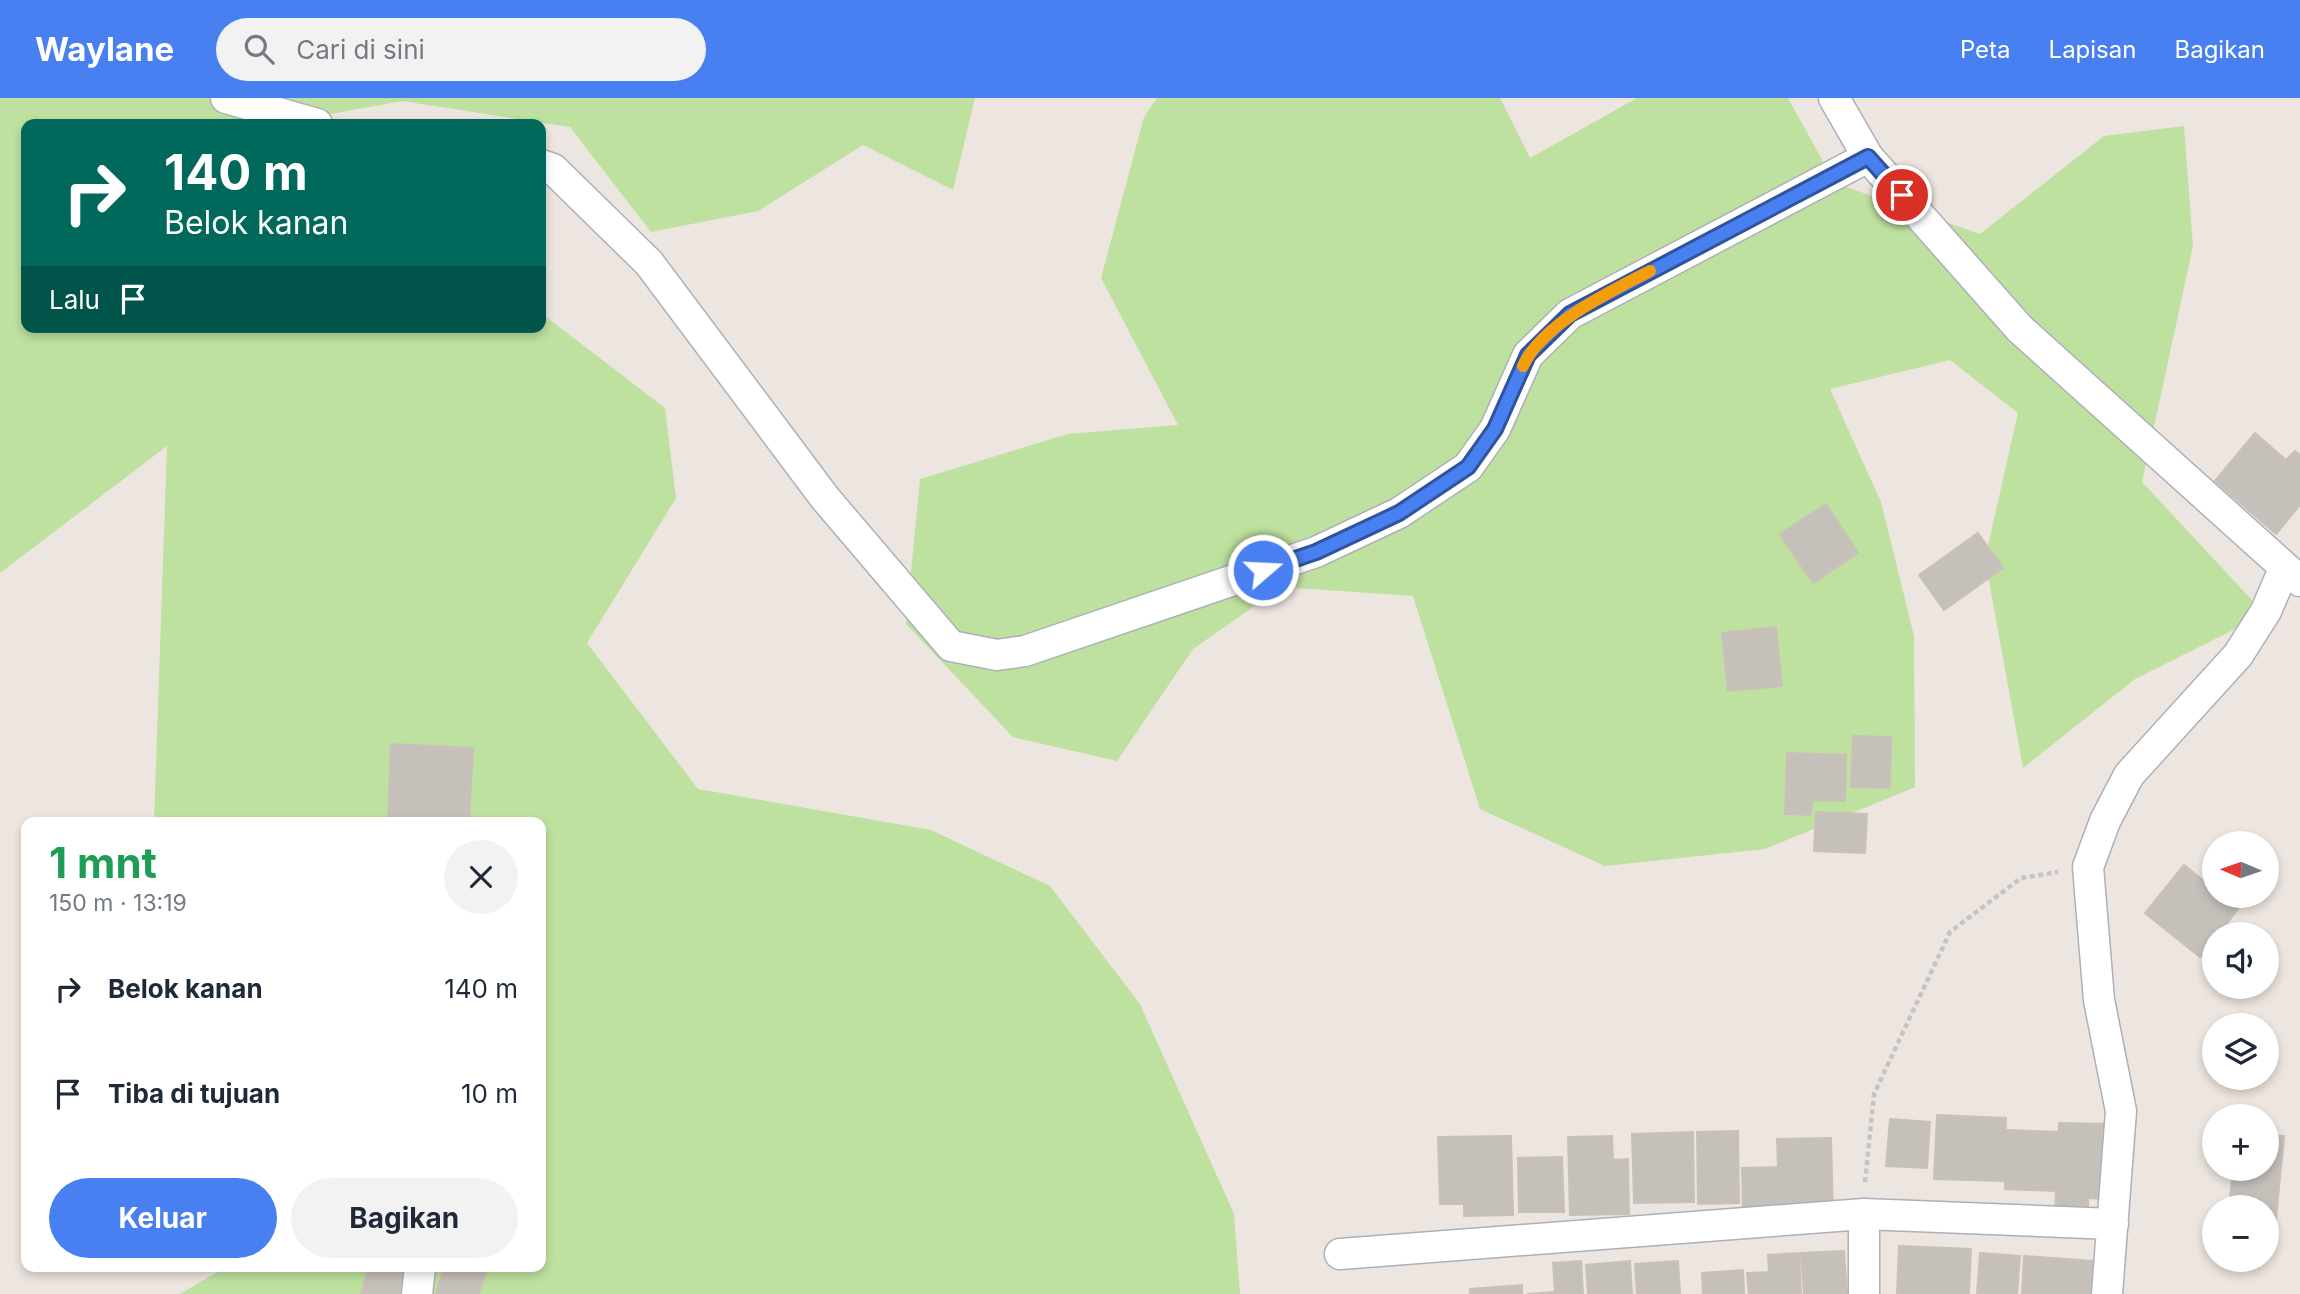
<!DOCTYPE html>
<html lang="id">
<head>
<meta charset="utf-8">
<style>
	:root { --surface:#fff; --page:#f2f2f3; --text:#1f2937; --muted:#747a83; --accent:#487ff1 }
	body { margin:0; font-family:Inter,sans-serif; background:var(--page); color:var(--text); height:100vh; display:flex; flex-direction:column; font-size:26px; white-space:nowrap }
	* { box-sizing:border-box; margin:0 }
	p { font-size:23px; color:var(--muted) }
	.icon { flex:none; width:38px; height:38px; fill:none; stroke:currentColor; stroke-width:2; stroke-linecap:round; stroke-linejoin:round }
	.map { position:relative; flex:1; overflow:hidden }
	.drawer { position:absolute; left:21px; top:719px; width:525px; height:455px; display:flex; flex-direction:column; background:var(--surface); border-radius:14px; box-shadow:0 4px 10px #0003 }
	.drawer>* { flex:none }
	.guide { position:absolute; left:21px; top:21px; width:525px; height:214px; border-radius:14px; box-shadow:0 4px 10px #0003; background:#00695c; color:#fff; overflow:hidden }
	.needle { width:46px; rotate:272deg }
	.fabs { position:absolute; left:2202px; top:733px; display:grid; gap:14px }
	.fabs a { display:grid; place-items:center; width:77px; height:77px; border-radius:50%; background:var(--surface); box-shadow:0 4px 10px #0003; font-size:35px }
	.pin { position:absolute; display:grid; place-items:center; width:60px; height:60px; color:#fff; margin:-30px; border:4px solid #fff; border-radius:50%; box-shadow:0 2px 7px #0007 }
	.me { position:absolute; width:77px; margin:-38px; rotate:71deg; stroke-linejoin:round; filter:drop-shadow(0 0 5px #0008) }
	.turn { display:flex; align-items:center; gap:24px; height:147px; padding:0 28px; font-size:32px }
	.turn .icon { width:91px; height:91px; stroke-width:2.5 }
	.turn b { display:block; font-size:49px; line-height:60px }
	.then { display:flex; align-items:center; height:66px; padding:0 28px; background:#0003; gap:14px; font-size:26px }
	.round { display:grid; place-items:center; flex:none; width:74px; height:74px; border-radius:37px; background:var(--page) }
	.overview { display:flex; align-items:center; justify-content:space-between; height:119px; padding:0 28px }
	h1 { font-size:42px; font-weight:700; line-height:52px; color:#1e9e55 }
	.action { display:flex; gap:14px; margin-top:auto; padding:14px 28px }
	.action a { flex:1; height:80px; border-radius:42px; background:var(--accent); color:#fff; font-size:28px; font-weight:700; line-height:80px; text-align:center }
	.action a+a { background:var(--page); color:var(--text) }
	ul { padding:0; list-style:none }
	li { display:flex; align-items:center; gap:21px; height:105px; padding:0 28px }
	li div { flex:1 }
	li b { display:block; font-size:26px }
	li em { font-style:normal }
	header { display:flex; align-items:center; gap:42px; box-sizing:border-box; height:98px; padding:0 35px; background:var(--accent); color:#fff }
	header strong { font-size:33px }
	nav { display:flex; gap:38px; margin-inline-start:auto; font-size:24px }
	.search { width:490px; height:63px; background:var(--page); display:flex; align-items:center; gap:18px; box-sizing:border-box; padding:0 24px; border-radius:38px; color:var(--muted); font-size:26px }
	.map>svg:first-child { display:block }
	.green { fill:#bee19f }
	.building { fill:#c6c0bb; stroke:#c9c1b9; stroke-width:2 }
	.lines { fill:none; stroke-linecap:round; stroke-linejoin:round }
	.minor-casing { stroke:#acb0b8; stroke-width:33 }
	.path { stroke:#c4c4c4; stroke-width:4.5; stroke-dasharray:5 3.5; stroke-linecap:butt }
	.minor { stroke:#fff; stroke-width:30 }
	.route-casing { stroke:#2f539d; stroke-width:18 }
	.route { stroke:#487ff1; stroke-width:12 }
	.slow { stroke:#f59e0b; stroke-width:12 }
</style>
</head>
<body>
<header>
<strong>Waylane</strong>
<div class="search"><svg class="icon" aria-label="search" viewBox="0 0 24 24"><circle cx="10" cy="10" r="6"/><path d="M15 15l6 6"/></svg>Cari di sini</div>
<nav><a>Peta</a><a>Lapisan</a><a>Bagikan</a></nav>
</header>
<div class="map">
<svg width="2300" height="1196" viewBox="0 0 2300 1196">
	<rect width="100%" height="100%" fill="#ede5df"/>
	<path class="green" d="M0 0H975L953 92 863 47 758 113 651 134 570 29 402 3 276 26H26V229H541V215L665 310 676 400 587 545 698 691 931 732 1050 788 1140 906 1234 1116 1240 1196H180L226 1169H541V724H154L167 348 0 475Z
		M1157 0H1500L1530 60 1637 0H1788L1835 85 1980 136 2104 38 2184 28 2193 148 2142 384 2265 516 2135 581 2023 670 1985 461 2018 315 1950 262 1830 291 1881 404 1914 538 1915 689 1765 751 1605 768 1480 711 1413 498 1282 489 1193 551 1117 663 1013 639 906 526 920 381 1068 336 1178 327 1101 180 1144 19Z"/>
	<path class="building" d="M2255 335 2286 362 2295 353 2300 357V407L2276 436 2215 383Z
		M1826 406 1858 455 1813 485 1780 436Z
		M1978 435 2003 470 1944 512 1919 477Z
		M1776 529 1782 588 1728 593 1722 535Z
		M1853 638 1891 639 1890 690 1851 689Z
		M391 646 473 650 469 724 388 723Z
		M1787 655 1846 657 1845 703 1812 702 1811 717 1785 716Z
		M1816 714 1867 716 1865 755 1814 753Z
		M2184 767 2214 791V798H2222L2238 811 2219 836H2214V843L2200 859 2145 815Z
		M1937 1017 2006 1020 2004 1083 1934 1081Z
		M1890 1021 1930 1024 1927 1070 1886 1068Z
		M2059 1025 2110 1026 2107 1101 2088 1100V1118L2055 1117Z
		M2007 1032 2057 1034 2055 1093 2005 1091Z
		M1738 1033 1739 1105 1698 1106 1697 1034Z
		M1693 1034 1694 1104 1634 1105 1632 1036Z
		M2266 1037 2284 1038 2275 1131 2266 1130V1110H2229L2233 1071H2266Z
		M1511 1038 1513 1117 1464 1118V1106H1440L1438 1039Z
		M1612 1038 1613 1062 1628 1061 1629 1116 1570 1117 1568 1039Z
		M1831 1040 1833 1114 1743 1116 1742 1070 1778 1069 1777 1041Z
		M1562 1059 1564 1114H1519L1518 1060Z
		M1899 1148 1971 1151 1969 1196H1897Z
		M1844 1153 1847 1196H1804L1801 1155Z
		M1799 1155 1801 1196H1749L1747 1175 1769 1174 1768 1157Z
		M1980 1155 2020 1158 2017 1196H1977Z
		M2024 1158 2093 1163 2091 1196H2022Z
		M1581 1163 1583 1196H1527L1555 1194 1553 1165Z
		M1630 1163 1632 1196H1588L1586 1167Z
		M1678 1163 1680 1196H1637L1635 1166Z
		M369 1169H400L413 1173 407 1196H361Z
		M444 1169H487L479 1196H436Z
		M1743 1172 1744 1196H1703L1702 1175Z
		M1522 1187V1196H1470V1191Z"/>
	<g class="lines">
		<defs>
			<path id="minor" d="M226 0 317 26
				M1834 0 1868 59 2020 231 2300 483
				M541 67 553 71 649 165 825 400 951 548 997 557 1025 553 1316 454 1399 415 1468 369 1495 331 1528 257 1570 216 1868 59
				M1864 1116V1196
				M1340 1156 1864 1116 2113 1126
				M417 1196 420 1169
				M2107 1196 2121 1013 2099 902 2088 769 2105 723 2129 677 2238 557 2266 513 2284 471"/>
		</defs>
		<use href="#minor" class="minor-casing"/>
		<path class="path" d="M1865 1084 1874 996 1950 834 2021 780 2058 774"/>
		<use href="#minor" class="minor"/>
	</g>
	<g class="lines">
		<defs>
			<path id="route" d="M1263 472 1316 454 1399 415 1468 369 1495 331 1528 257 1570 216 1868 59 1902 97"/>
		</defs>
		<use href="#route" class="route-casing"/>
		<use href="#route" class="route"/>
		<path class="slow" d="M1523 268C1543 225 1610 194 1650 173"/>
	</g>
</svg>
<div class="fabs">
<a><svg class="needle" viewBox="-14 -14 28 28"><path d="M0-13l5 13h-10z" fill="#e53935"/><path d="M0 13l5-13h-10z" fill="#747a83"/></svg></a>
<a><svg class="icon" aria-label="sound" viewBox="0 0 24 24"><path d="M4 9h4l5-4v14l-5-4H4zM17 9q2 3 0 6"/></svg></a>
<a><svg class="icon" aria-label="layers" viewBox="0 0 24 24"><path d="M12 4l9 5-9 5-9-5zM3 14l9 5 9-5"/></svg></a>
<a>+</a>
<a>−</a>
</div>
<div class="pin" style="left:1902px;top:97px;background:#d93025"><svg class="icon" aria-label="arrive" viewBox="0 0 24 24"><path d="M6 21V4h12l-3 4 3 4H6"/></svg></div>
<svg class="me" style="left:1263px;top:472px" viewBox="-20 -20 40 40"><circle r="17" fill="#487ff1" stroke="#fff" stroke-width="3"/><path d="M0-11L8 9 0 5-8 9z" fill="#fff"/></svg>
<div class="guide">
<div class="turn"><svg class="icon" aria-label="right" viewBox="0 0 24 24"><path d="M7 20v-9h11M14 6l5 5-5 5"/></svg><div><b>140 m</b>Belok kanan</div></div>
<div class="then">Lalu<svg class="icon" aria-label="arrive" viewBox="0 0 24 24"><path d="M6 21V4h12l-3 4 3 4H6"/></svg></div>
</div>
<section class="drawer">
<div class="overview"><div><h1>1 mnt</h1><p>150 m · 13:19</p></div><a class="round"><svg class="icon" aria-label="close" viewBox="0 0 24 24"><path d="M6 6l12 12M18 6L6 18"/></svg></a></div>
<ul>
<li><svg class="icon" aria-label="right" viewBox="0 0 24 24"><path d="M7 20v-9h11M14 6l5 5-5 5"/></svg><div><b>Belok kanan</b></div><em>140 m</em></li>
<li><svg class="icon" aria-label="arrive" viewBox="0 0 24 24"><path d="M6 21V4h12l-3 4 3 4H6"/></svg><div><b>Tiba di tujuan</b></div><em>10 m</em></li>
</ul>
<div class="action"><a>Keluar</a><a>Bagikan</a></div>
</section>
</div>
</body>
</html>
